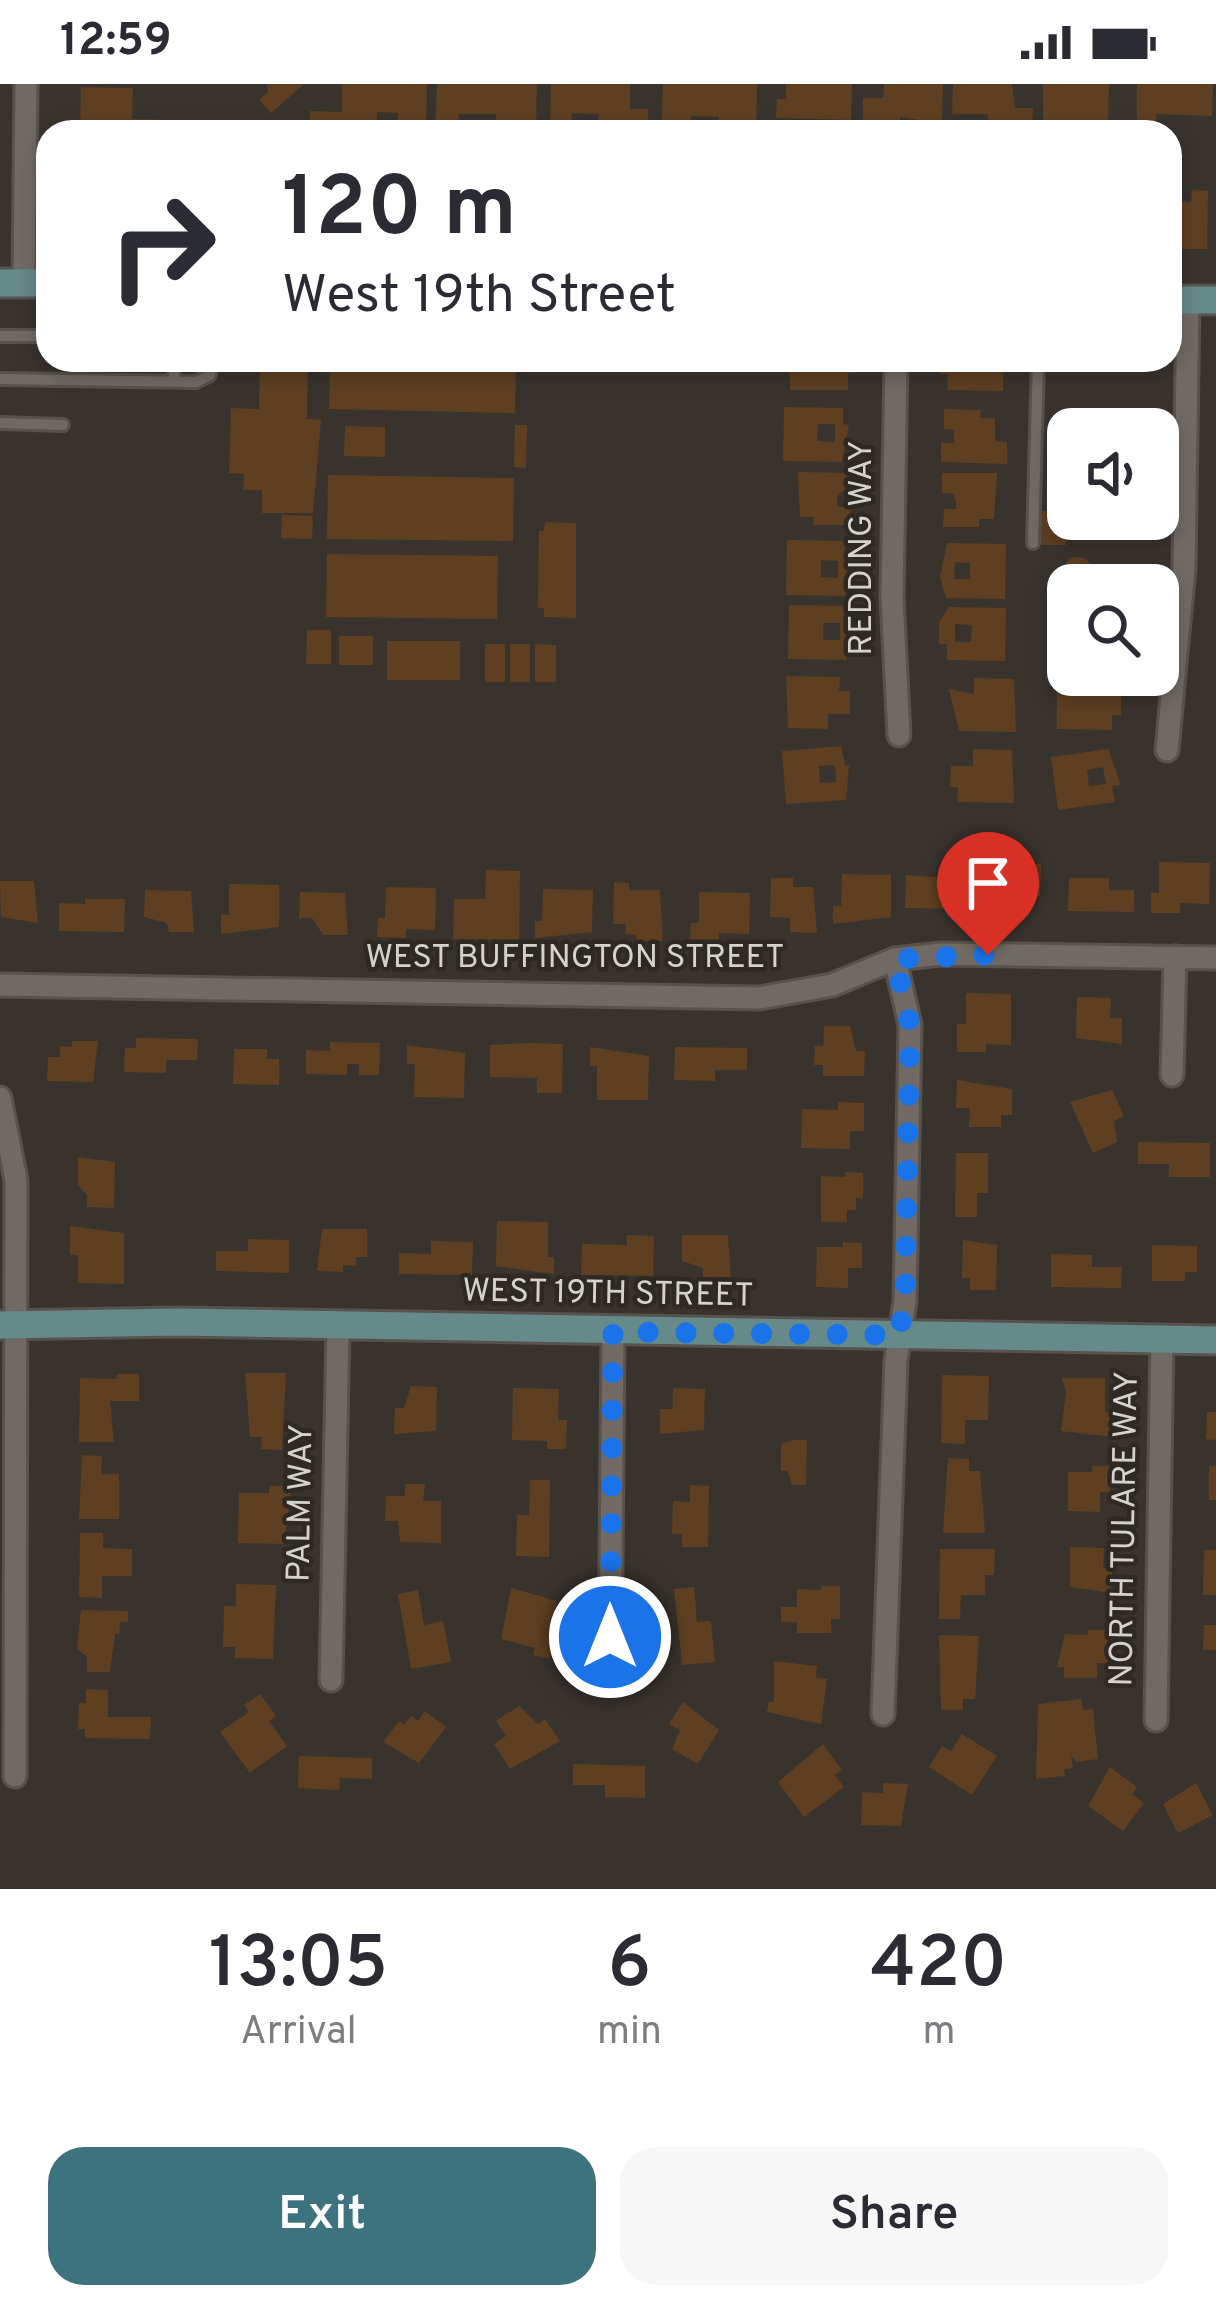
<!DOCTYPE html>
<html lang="en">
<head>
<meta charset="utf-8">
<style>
	:root { --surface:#fff; --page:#f7f7f7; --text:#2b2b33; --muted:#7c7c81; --accent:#3d737e }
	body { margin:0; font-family:Overpass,sans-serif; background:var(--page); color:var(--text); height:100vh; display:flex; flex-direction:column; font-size:45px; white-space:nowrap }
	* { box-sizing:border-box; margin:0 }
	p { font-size:39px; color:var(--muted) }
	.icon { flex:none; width:66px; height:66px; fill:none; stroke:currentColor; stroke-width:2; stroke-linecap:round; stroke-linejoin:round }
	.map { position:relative; height:1805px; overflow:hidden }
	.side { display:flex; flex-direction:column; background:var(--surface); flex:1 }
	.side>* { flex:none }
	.guide { position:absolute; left:36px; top:36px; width:1146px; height:252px; border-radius:36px; box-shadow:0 6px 18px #0003; background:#fff; color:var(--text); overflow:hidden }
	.tools { position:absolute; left:1047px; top:324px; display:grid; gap:24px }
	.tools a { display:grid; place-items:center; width:132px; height:132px; border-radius:24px; background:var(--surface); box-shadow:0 6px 18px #0003; font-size:60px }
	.pin { position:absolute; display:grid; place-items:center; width:102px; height:102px; color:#fff; margin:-123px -51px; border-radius:50% 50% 50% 0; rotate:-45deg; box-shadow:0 0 12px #0007 }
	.pin .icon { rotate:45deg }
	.me { position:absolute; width:132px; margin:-66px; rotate:0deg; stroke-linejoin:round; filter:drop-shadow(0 0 9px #0008) }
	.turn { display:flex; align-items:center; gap:42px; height:252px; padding:0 48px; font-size:54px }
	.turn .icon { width:156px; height:156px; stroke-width:2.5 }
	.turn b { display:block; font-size:84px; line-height:102px }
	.eta { display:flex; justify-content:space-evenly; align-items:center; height:204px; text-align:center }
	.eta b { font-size:72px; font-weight:600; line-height:84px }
	.cta { display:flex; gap:24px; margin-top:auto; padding:24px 48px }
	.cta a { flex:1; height:138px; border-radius:36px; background:var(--accent); color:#fff; font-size:48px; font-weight:600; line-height:138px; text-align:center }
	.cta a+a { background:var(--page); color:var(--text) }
	.status { display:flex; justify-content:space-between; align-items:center; height:84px; padding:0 60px; background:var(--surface); direction:ltr }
	.status svg { height:33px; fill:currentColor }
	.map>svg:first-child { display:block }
	.building { fill:#5e3f22; fill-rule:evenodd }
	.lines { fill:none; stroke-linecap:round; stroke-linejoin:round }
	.lane-casing { stroke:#57524d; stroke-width:16 }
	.street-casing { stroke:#57524d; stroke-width:27 }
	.secondary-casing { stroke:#57524d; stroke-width:33 }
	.lane { stroke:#716a64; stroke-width:10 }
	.street { stroke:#716a64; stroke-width:21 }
	.secondary { stroke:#66898a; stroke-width:27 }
	.route { stroke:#1a73e8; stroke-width:21; stroke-dasharray:0 37.8 }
	.labels { text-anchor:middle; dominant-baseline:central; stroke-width:9; stroke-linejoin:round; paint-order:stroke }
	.street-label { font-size:33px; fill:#d5d1ce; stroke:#2f2924 }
</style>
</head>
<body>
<div class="status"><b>12:59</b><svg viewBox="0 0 49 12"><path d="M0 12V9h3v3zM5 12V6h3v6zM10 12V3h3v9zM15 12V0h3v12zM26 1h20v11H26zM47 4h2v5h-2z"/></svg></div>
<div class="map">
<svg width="1216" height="1805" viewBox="0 0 1216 1805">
	<rect width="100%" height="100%" fill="#39332e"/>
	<path class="building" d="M267 0H304L271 29 259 16 268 8Z
		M342 0H427L426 48H397L398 29 377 28V48H309L310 27 342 28Z
		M437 0H537L536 46 495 39 496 30H458L464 48H435Z
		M551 0H630V25H648V44L598 39 599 30 572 29 571 48H550Z
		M663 0H757L756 48H729V42H719V33L691 32 690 48H661Z
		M786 0H852L851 36 776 34 777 15H786Z
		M884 0H943L942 40 900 33V41L863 40V14H883Z
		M953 0H1012L1015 24H1033L1032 48H1008V40H988V30H952Z
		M1043 0H1109L1108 42 1043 40Z
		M1137 0H1213L1212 32 1156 30V39H1137Z
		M81 3 133 4 132 35 172 36V48L80 45Z
		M1192 106 1208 107 1207 165H1175V153H1170V117L1191 118Z
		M260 276 308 277 307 335 321 336 313 429H262V406H243L244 390 229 389 231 324 259 325Z
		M330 276H516L515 329 329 325Z
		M790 276H824V286L842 287V276H856V289H848V306H790Z
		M940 276H1004L1003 307 947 306 948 290H940Z
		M784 323 843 324V340L849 341 842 378 783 377ZM818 340H835V358L817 357Z
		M944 325 981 326 980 334H995V357L1007 358V380L941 378V359H954V346L944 345Z
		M515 341H527L526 384 514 383Z
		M345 342 385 343V373L344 372Z
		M798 388 853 389 855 408H841L837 414V423H851L850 441H813L814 433H800Z
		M942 389H997L994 435H979V443H943L944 425H956V417L953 410 942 409Z
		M328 391 514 394 513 457 327 455Z
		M1041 427H1066V461H1040Z
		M282 431 313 432 312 455 281 454Z
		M1077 435H1112V446L1076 445Z
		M545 438 576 439V534L544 533V524H538L539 447H544Z
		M787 456 845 457 844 474H853L845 512 786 511ZM821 476 838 477V494L821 493Z
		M947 459 1006 460 1005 515 946 514 940 493ZM955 478 970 479V495H954Z
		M327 470 498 472 497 535 326 533Z
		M1064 487a14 14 0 1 1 28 0a14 14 0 1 1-28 0Z
		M789 521 848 522 855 559H847V576L788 575ZM823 539H840V556H823Z
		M949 523 1006 524 1005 577 947 576V560H939V538ZM955 540 972 541 971 558H955Z
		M307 546H331V580H306Z
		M339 552H373V581H339Z
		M387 557H460V596H387Z
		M485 560H505V598H485Z
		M510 560H530V598H510Z
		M535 560 556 561V598H535Z
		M786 592 840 593 839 607H850V630H828V645L788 644Z
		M1057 592 1099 593 1098 610 1121 605V631H1112V646L1057 645Z
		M974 594 1014 595 1016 648 959 647 949 605 974 610Z
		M841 662 845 681H849L846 716 786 720 782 667ZM835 681 836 698 820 699 819 682Z
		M973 665 1012 666 1014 719 957 718 958 703H950L951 682H973Z
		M1108 665 1121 701 1112 702 1115 718 1058 726 1051 673ZM1103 683 1106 700 1089 702 1087 686Z
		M1159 778 1210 779 1209 820 1180 819V829H1151V809H1159Z
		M1000 779 1041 780 1040 812H1020V824H994Z
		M486 786 520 787 519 856 453 855 454 815H485Z
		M842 790 891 791V833L833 840V822H841Z
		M906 791 972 796 971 825 905 824Z
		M771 794H793V803H813L817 849 790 848V834L770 833Z
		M1069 794H1109V806H1134V828L1068 827Z
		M0 797H34L38 839 1 833Z
		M614 798 629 799V806H660L663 857H636V851L625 850 626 840H613Z
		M229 800 279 801V843L221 850V831H229Z
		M386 803 436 804 435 846 406 845V854L377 853 378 834H385Z
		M543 805 593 806 592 848 535 854V837H542Z
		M145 806 191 807 194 848H169L167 839 144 833Z
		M300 808 345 809 348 851H323L312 834H299Z
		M699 808 750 809 749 850 719 849V859L690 858 691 839H699Z
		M85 815H125L124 848 59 847V819L85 820Z
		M966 909 1011 910V961L986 960V968H957V940H966Z
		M1077 913 1111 914 1110 934H1122V960L1076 954Z
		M824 942H850L856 967H865L864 992H823V981H814L815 962H823Z
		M136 954 198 955 197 976H166V989L124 988 125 964H136Z
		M72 957H98L93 998 47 997 48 973H60V962L72 963Z
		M330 958 380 959 379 991H359V980H347V991L306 990V966L330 967Z
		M529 959 563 960 562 1009H537V994L490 993V961Z
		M407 961 465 969 464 1014 414 1013 415 980H407Z
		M590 963 649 972 648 1016H597V982H590Z
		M675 963 747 964V986H715V997L674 996Z
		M234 965H267V975H279V1001L233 1000Z
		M957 996 1012 1005V1031H1001V1043H969L970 1024H956Z
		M1112 1006 1124 1032 1114 1037 1117 1058 1093 1069 1070 1018Z
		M838 1018 864 1019V1047H850V1065L801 1064 802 1025 838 1026Z
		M1138 1058 1210 1059V1093H1169V1080H1138Z
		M956 1069H988V1109H977V1133H955Z
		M78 1073 115 1078 114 1124 87 1123V1111L78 1101Z
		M845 1088 863 1089V1115L856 1114V1126H847V1138H821V1092L845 1093Z
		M497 1137 548 1138V1173H554V1190L496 1182Z
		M70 1142 124 1149V1200L78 1199V1171H70Z
		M322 1145H367V1173H356V1182L343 1181V1188L317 1187Z
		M627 1151 654 1152 653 1192 581 1191 582 1160 627 1161Z
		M682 1151H728L731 1193H703V1184L682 1177Z
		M248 1155 289 1156V1189L216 1187V1167H248Z
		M963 1156 997 1161 996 1206H970V1194H962Z
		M431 1157 473 1158 472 1191 399 1190V1169L431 1170Z
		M843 1158 862 1159V1184H848V1204L816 1203 817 1163H843Z
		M1152 1161 1197 1162V1188H1185V1197H1152Z
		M1051 1170 1092 1171V1183H1122L1121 1204 1051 1203Z
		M245 1289H286L282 1366 261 1365 262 1353H250Z
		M117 1290H139V1317H110L114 1358H79L80 1294 116 1295Z
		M942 1291 989 1292 988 1336H965V1360L941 1359Z
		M1062 1294H1105V1328H1113V1353L1061 1347 1066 1308Z
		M411 1302 437 1303 436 1347 394 1350 395 1324H404Z
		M513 1304 559 1305 558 1336H567L566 1365H547V1357L512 1356Z
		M673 1304 705 1305 704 1346 660 1350V1325H673Z
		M1207 1328H1216V1356L1206 1355Z
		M793 1356H807L806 1401H792L787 1387H781V1360Z
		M82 1371 102 1372 101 1390H119V1435H79Z
		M948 1374 969 1375V1387H980L985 1449H943Z
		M1092 1382H1110V1408H1100V1428L1068 1427V1388H1092Z
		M1209 1382H1216V1416H1209Z
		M530 1396H550L549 1473 516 1472 517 1431H529Z
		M405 1400H425L423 1417H441V1459L400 1458 398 1437H385L386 1412H405Z
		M690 1401 709 1402 708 1463H682V1450H672L673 1417 690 1418Z
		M269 1402H292L284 1460 238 1459 239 1409H269Z
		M80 1449H103V1464L132 1465V1492H102V1514L79 1513Z
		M1070 1463 1104 1464 1103 1484 1112 1485 1111 1509 1070 1503Z
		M940 1465H995L994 1491H985V1511H961L960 1535H939Z
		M1204 1466H1216V1511H1203Z
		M236 1500 276 1501 273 1575 235 1574V1563H223L224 1522H236Z
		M821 1502H840V1535H831V1549H797V1538H781V1523H797V1505L821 1506Z
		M694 1503 697 1538 711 1537 715 1578 682 1581 674 1505Z
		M511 1504 557 1517 549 1547 558 1549 550 1575 533 1571 535 1564 501 1555Z
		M418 1506 424 1541 443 1537 451 1578 411 1585 398 1510Z
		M81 1526 128 1527V1538H120L119 1550H115L110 1588H87V1573L77 1565Z
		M1204 1541H1216V1566H1203Z
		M1088 1546H1109L1108 1579H1097V1594H1064V1583H1057L1065 1550 1088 1551Z
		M939 1551 979 1552 975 1615H963V1626H941Z
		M774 1577 817 1582 816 1594 827 1595 821 1640 767 1628 769 1618H774Z
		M86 1605 108 1606V1633H151L150 1655 85 1654V1645H78L79 1619H86Z
		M260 1610 276 1632 269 1637 287 1662 250 1689 220 1648 249 1628 244 1621Z
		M1081 1615 1083 1626 1093 1625 1098 1675 1076 1678 1071 1671 1073 1684 1064 1685 1065 1692 1036 1695 1038 1620Z
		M683 1618 719 1646 698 1680 672 1665 680 1646 669 1640Z
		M519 1622 538 1640 545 1635 560 1657 510 1685 494 1660 506 1652 496 1637Z
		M425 1627 446 1643 419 1679 383 1658 399 1637 404 1641 411 1632 418 1637Z
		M962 1650 997 1672 972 1711 929 1683 942 1662 951 1667Z
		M823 1660 842 1686 835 1691 844 1703 804 1733 778 1698Z
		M299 1672 372 1674V1695L340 1694 339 1706 298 1704Z
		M573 1680 645 1682V1714L605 1713V1701H573Z
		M1110 1683 1137 1703 1132 1710 1144 1719 1123 1747 1088 1722Z
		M883 1699 908 1700 901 1742 861 1741 862 1708 883 1709Z
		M1196 1699 1213 1731 1178 1749 1163 1720Z"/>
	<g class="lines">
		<defs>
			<path id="lane" d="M0 252H48
				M174 276V298
				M0 295 196 298 210 291 212 276
				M1069 335 1076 345
				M0 339 63 341
				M1123 345 1186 342
				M1033 459 1038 276"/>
			<path id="street" d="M24 199 26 0
				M896 276 892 514 899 651
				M1167 666 1184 484 1188 216
				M0 901 759 914 832 901 895 875 941 870 1216 874
				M1172 991 1175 873
				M0 1014 16 1096 15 1692
				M331 1596 338 1243
				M610 1599 613 1248
				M883 1630 896 1276 905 1217 910 941 895 875
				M1156 1636 1162 1255"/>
			<path id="secondary" d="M0 199H48
				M1170 216H1216
				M0 1241 177 1238 1216 1256"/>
		</defs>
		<use href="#lane" class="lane-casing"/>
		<use href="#street" class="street-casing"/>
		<use href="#secondary" class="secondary-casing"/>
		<use href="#lane" class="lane"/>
		<use href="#street" class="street"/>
		<use href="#secondary" class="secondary"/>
	</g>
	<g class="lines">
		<path class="route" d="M610 1553 613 1248 899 1251 905 1216 910 941 895 875 988 871"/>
	</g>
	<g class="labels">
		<g class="street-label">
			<text transform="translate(863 464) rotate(-90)">REDDING WAY</text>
			<text x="575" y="875">WEST BUFFINGTON STREET</text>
			<text transform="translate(608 1211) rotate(1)">WEST 19TH STREET</text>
			<text transform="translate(302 1419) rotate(-89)">PALM WAY</text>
			<text transform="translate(1126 1445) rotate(-89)">NORTH TULARE WAY</text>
		</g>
	</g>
</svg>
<div class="tools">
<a><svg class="icon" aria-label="sound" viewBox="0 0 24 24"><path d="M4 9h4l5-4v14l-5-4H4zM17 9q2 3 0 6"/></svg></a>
<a><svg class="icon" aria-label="search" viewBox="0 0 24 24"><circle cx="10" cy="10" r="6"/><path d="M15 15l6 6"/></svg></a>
</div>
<div class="pin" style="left:988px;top:871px;background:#d93025"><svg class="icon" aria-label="arrive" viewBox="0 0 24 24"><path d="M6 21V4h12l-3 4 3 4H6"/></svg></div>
<svg class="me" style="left:610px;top:1553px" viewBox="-20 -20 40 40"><circle r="17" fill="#1a73e8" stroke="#fff" stroke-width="3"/><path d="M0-11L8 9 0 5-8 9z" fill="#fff"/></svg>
<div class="guide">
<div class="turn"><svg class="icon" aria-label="right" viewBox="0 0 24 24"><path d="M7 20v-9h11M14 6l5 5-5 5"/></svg><div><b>120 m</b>West 19th Street</div></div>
</div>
</div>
<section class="side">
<div class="eta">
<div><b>13:05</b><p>Arrival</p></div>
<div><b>6</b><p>min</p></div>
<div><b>420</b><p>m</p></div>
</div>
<div class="cta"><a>Exit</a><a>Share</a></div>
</section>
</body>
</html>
